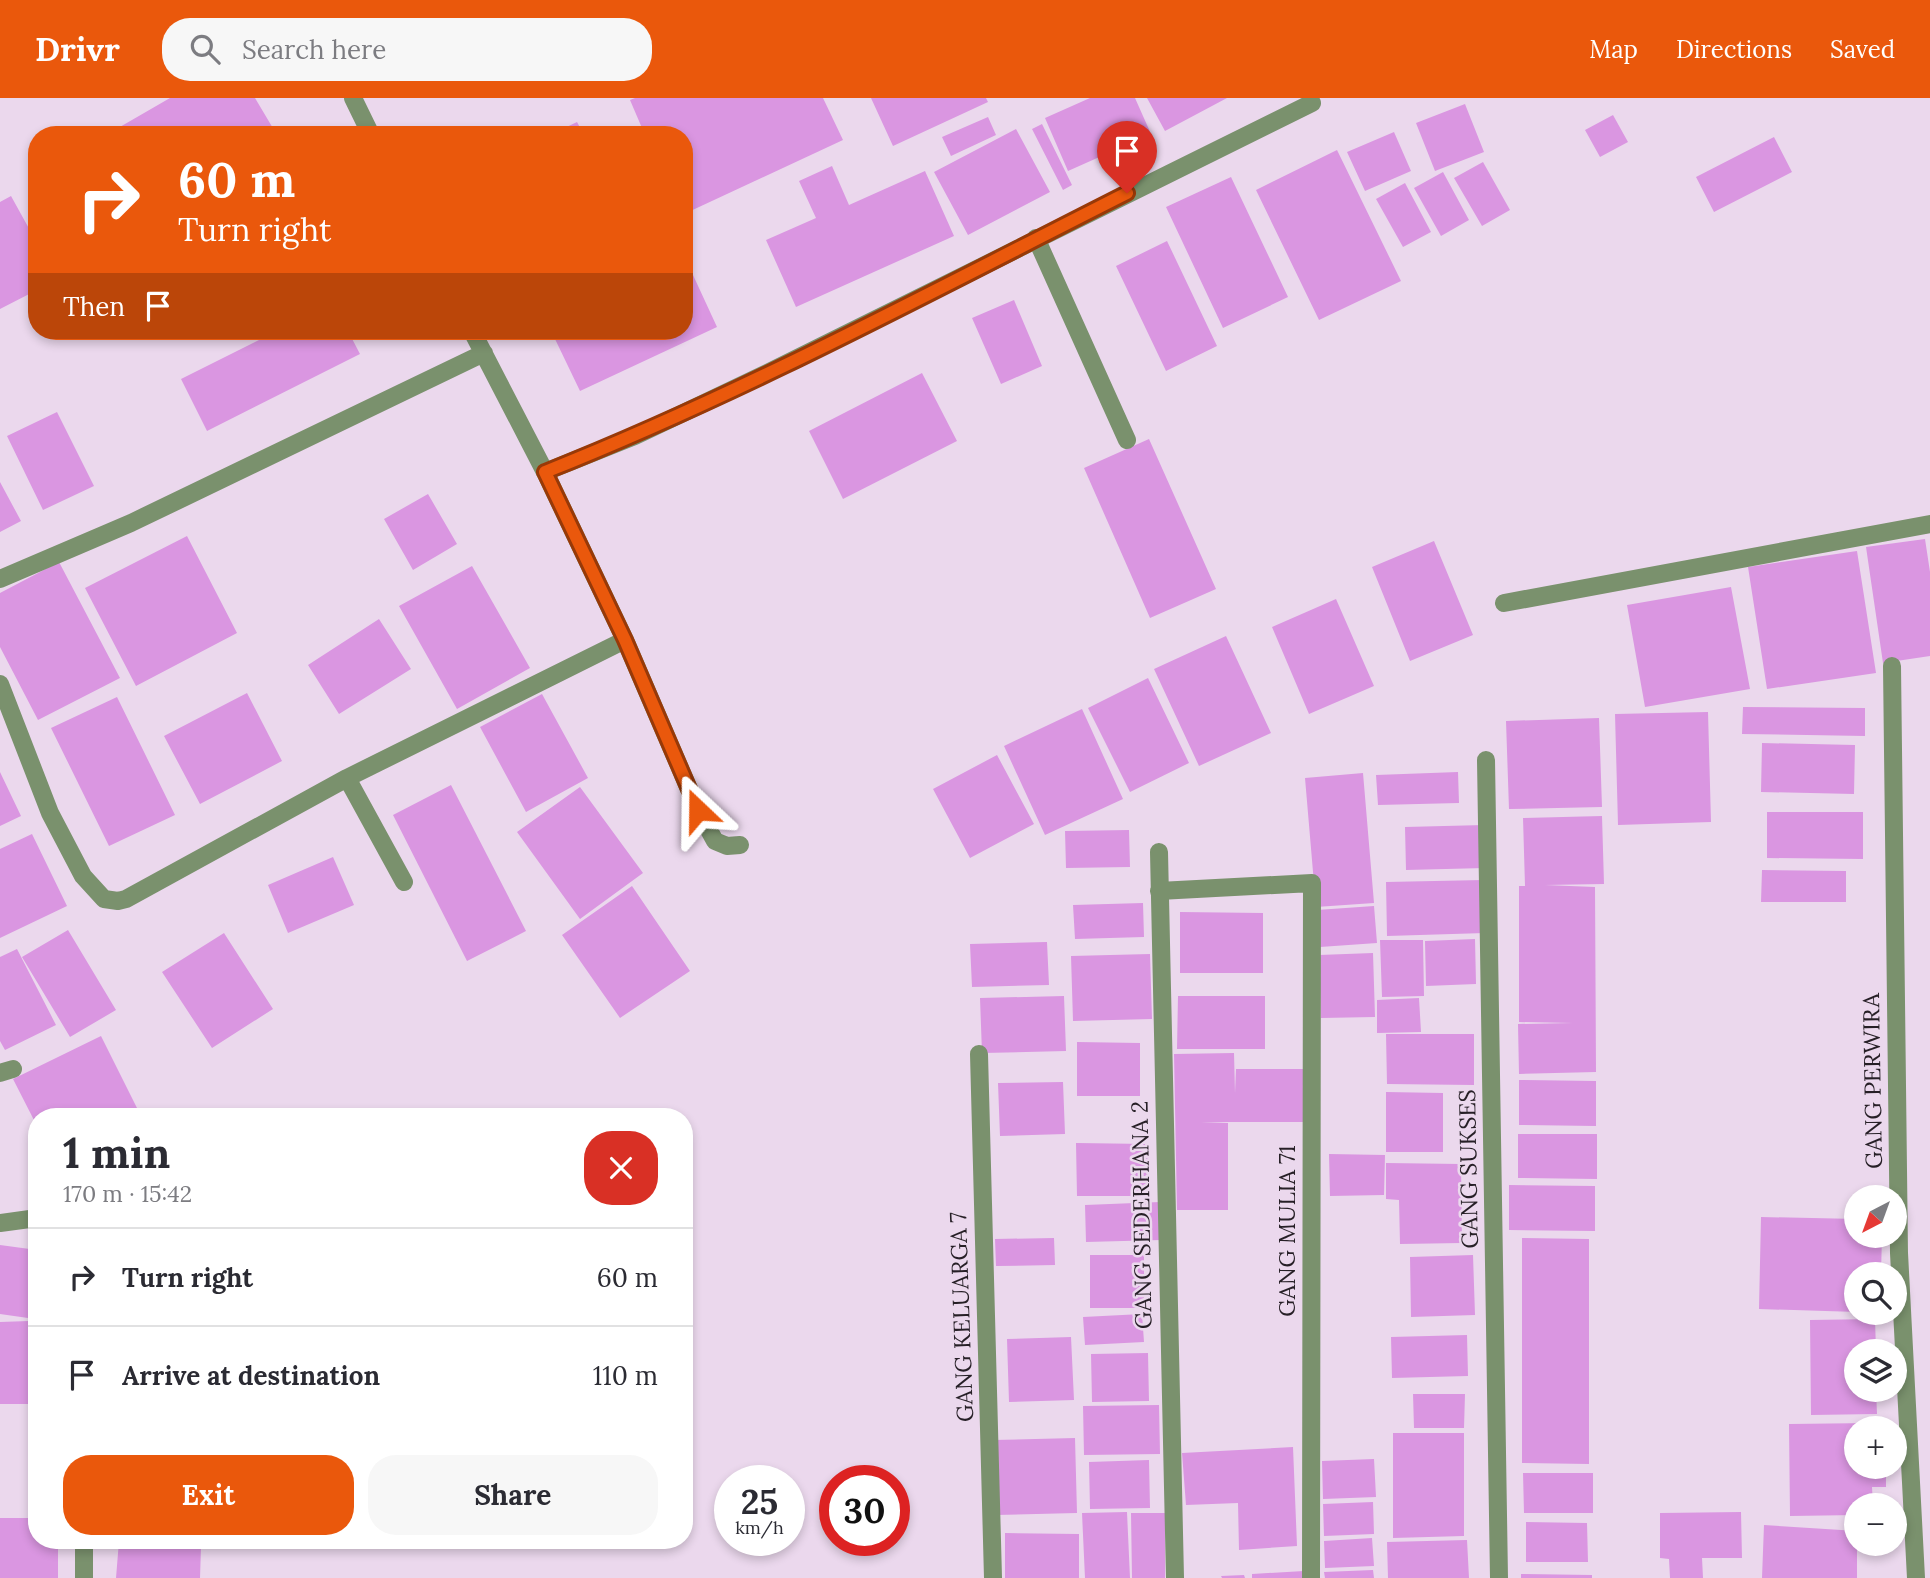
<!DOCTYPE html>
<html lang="en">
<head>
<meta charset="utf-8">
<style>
	:root { --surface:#fff; --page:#f7f7f7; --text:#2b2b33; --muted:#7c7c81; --line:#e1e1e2; --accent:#ea580c }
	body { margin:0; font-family:Lora,serif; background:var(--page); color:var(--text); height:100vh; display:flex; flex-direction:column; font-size:26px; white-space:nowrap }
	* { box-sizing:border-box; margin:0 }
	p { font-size:23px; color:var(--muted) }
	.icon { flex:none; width:38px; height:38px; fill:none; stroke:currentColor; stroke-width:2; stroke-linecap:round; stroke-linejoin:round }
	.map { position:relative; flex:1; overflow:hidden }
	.drawer { position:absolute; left:28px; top:1010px; width:665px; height:441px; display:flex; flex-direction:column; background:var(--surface); border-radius:28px; box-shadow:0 4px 10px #0003 }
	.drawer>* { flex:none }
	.top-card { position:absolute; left:28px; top:28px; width:665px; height:214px; border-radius:28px; box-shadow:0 4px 10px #0003; background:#ea580c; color:#fff; overflow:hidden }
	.needle { width:46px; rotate:221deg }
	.fabs { position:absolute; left:1844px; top:1087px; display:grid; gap:14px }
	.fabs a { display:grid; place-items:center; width:63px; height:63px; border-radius:50%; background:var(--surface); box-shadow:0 4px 10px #0003; font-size:35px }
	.speed { position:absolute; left:714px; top:1367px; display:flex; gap:14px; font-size:35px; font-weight:700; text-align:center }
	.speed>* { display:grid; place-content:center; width:91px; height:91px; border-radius:50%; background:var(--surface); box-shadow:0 4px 10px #0003; line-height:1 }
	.speed small { font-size:18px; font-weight:400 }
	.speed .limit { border:10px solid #d22; background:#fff; color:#111 }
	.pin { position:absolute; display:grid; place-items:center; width:60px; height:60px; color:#fff; margin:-72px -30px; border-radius:50% 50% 50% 0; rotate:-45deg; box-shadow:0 0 7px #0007 }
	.pin .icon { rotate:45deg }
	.me { position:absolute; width:77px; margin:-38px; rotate:337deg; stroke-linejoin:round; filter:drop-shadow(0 0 5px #0008) }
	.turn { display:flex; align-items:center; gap:24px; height:147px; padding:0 35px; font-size:32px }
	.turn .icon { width:91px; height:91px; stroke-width:2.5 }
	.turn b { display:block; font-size:49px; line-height:60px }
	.then { display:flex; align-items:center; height:66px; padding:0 35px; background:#0003; gap:14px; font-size:26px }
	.round { display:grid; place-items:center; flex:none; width:74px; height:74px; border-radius:28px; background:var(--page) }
	.headline { display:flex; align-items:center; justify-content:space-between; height:119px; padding:0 35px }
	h1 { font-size:42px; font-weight:700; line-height:52px }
	.action { display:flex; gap:14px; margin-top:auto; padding:14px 35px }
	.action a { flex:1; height:80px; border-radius:28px; background:var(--accent); color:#fff; font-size:28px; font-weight:700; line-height:80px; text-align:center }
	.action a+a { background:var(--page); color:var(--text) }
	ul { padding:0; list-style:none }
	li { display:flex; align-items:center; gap:21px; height:98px; padding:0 35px; border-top:2px solid var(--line) }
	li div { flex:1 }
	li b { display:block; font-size:26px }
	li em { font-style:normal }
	header { display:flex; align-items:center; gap:42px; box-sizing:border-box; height:98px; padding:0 35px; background:var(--accent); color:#fff }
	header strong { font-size:33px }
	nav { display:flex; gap:38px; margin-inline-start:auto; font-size:24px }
	.search { width:490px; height:63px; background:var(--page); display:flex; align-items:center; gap:18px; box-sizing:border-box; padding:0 24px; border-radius:28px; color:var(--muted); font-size:26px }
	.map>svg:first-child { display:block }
	.building { fill:#da96e1 }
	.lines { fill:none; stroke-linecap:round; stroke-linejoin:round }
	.lane { stroke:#7a916d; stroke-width:18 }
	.street { stroke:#7a916d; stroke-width:18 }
	.route-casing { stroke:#983908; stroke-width:18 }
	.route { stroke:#ea580c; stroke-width:12 }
	.labels { text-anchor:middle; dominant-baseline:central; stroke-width:5; stroke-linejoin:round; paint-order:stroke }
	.street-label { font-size:23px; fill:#261f26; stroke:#ebd8ed }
</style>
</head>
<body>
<header>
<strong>Drivr</strong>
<div class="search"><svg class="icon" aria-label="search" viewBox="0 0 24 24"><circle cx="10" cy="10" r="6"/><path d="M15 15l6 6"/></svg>Search here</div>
<nav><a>Map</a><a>Directions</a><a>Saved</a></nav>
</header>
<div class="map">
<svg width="1930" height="1480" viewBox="0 0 1930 1480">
	<rect width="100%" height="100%" fill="#ebd8ed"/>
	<path class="building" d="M170 0H255L277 37H106Z
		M635 0H823L843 42 684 116V37H645L630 2Z
		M871 0H986L988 4 893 48Z
		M1090 0H1135L1151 36 1068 73 1045 20Z
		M1147 0H1227L1165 33Z
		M1465 6 1484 54 1435 73 1416 25Z
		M1613 17 1628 44 1600 59 1585 32Z
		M988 19 996 37 951 58 942 39Z
		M577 24 584 37H550Z
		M1042 26 1072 87 1063 92 1032 31Z
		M1016 31 1050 94 968 137 934 74Z
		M1394 34 1411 73 1365 93 1347 54Z
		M1774 39 1792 74 1714 114 1696 79Z
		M1337 52 1401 183 1319 222 1256 92Z
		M1483 64 1510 112 1482 128 1454 80Z
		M832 68 849 107 925 73 954 138 796 209 766 142 816 120 799 83Z
		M1443 74 1469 122 1441 138 1414 90Z
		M1231 79 1288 199 1223 230 1166 109Z
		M1405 85 1431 134 1403 149 1376 101Z
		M11 98 37 145V192L0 211V104Z
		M1167 143 1217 248 1166 273 1116 168Z
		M693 177 717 229 580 293 555 241 572 233H684V181Z
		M1014 202 1042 268 1001 286 972 220Z
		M277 233H348L360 256 207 333 181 281Z
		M922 275 957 343 843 401 809 333Z
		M57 314 94 388 43 412 7 338Z
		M1149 341 1216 491 1150 520 1084 370Z
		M0 384 21 423 0 434Z
		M428 396 457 446 413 472 384 421Z
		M187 438 237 535 136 588 85 490Z
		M1925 441 1930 474V558L1883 565 1866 449Z
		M1434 443 1473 537 1410 563 1372 469Z
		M1857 453 1876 575 1767 591 1748 469Z
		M59 464 120 580 38 622 0 549V495Z
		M472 468 530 570 457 611 399 508Z
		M1731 489 1750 591 1645 609 1627 507Z
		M1336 501 1374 588 1309 616 1272 529Z
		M379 521 411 571 339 616 308 567Z
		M1226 538 1271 635 1199 668 1154 571Z
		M1148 580 1189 665 1130 694 1088 610Z
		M247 595 282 663 200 706 164 638Z
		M542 596 588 680 526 714 480 629Z
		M117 599 175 717 109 748 51 630Z
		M1743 609 1865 610V638L1742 636Z
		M1082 611 1123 701 1045 737 1004 648Z
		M1708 614 1711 724 1618 727 1615 616Z
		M1599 620 1602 709 1509 711 1506 623Z
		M1762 645 1855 647 1854 696 1761 694Z
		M997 657 1034 726 970 760 933 691Z
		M0 674 21 718 0 728Z
		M1458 674 1459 705 1378 707 1376 677Z
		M1363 675 1374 805 1316 809 1305 680Z
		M451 687 526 833 467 863 393 717Z
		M580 689 643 775 580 821 517 734Z
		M1767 714H1863V761L1767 760Z
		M1602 718 1604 786 1545 787 1595 789 1596 974 1519 976 1518 926 1573 925 1519 924V788H1525L1523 720Z
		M1484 727 1485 770 1406 772 1405 729Z
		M1129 732 1130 769 1066 770 1065 733Z
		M32 736 67 808 0 840V751Z
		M333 759 354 807 288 835 268 787Z
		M1762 772 1846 773V804H1761Z
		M1483 782 1485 835 1387 838 1386 784Z
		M632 788 690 873 620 920 562 837Z
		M1143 805 1144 839 1075 841 1073 807Z
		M1374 808 1377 845 1320 849 1317 812Z
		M1180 814 1263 815V875H1180Z
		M68 832 116 912 70 939 22 859Z
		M224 835 273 911 212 950 162 874Z
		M1475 841 1476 886 1426 888 1425 843Z
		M1380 842H1423L1424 898 1382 899Z
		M1047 844 1049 887 972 889 970 846Z
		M17 851 56 927 5 952 0 943V859Z
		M1373 855 1375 919 1321 920 1319 857Z
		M1150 856 1152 921 1073 923 1071 858Z
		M1064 898 1066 953 982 955 980 900Z
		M1178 898H1265V951H1177Z
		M1419 900 1421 934 1377 935V902Z
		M1386 936H1474V987L1387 986Z
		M101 938 141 1018H37V1028L13 981Z
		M1077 944 1140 945V998H1077Z
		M1234 955 1235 995 1236 971H1310V1024H1201L1228 1025V1112H1177L1174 956Z
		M1519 982 1596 983V1028L1519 1027Z
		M1063 984 1065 1036 1000 1038 998 985Z
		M1386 994 1443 995V1054H1386Z
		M1518 1036H1597V1081L1518 1080Z
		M1076 1045 1148 1046V1098H1077Z
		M1329 1056 1385 1057 1384 1097 1330 1098Z
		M1386 1065 1461 1066 1462 1145 1400 1146 1399 1102 1386 1101Z
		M1509 1087 1595 1088V1133L1509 1132Z
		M1160 1104 1161 1142 1086 1144 1085 1107Z
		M1761 1119 1857 1121V1138H1882L1881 1176H1857V1214L1759 1211Z
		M1054 1140 1055 1167 996 1168 995 1141Z
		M1522 1140 1589 1141V1366L1522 1365Z
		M0 1147 37 1152 35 1221 0 1216Z
		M1090 1157H1144V1210H1090Z
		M1473 1157 1475 1217 1411 1219 1410 1159Z
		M1142 1216 1144 1244 1085 1247 1083 1219Z
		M1875 1221 1876 1253H1857V1292H1876L1877 1316 1811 1317 1810 1222Z
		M29 1223 32 1306H0V1224Z
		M1467 1237 1468 1278 1392 1280 1391 1239Z
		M1071 1239 1074 1302 1009 1304 1007 1241Z
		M1148 1255 1149 1303 1092 1304 1091 1256Z
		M1413 1296H1465L1464 1330H1414Z
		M1159 1307 1160 1356 1084 1357 1083 1308Z
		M1872 1325V1330H1857V1368H1886V1389H1872L1873 1407H1857V1417L1790 1418 1789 1326Z
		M1393 1335H1464V1438L1393 1440Z
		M1075 1340 1077 1415 996 1417 993 1342Z
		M1293 1349 1297 1448 1239 1452 1238 1405 1186 1407 1182 1355Z
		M1374 1361 1376 1399 1323 1401 1322 1363Z
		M1149 1362 1150 1410 1090 1411 1089 1364Z
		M1523 1375H1593V1415H1524Z
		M1373 1404 1374 1436 1324 1438 1323 1406Z
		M1127 1414 1130 1480H1085L1082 1415Z
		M1741 1414 1742 1460H1702L1703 1480H1670L1669 1461 1660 1460V1415Z
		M1131 1415H1165V1480H1132Z
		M0 1420H37V1442H58V1480H0Z
		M1526 1424 1587 1425 1588 1464H1526Z
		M1764 1427 1857 1433V1480H1762Z
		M1005 1435 1079 1436V1480H1005Z
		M1372 1440 1374 1468 1325 1470 1324 1443Z
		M1467 1442 1469 1480H1388L1387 1444Z
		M119 1443 201 1449 200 1480H116Z
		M1373 1472 1374 1480H1325L1324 1474Z
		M1304 1473V1480H1252V1476Z
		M1521 1476 1592 1477V1480H1521Z
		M1244 1477 1245 1480H1222L1221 1478Z"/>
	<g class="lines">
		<path class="lane" d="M1036 140 1127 342
			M545 374 635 338 767 275 1312 5"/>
		<path class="street" d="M353 0 371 37
			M472 233 545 374 625 542 698 712 715 743 727 748 740 747
			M0 481 131 425 484 255
			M1504 505 1930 426
			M1892 568 1899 1155 1916 1480
			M0 586 50 715 83 778 104 801 118 803 126 801 347 680 625 542
			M1486 662 1499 1480
			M347 680 404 784
			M1159 754 1175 1480
			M1159 793 1312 785 1311 1480
			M979 956 993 1480
			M0 975 13 971
			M0 1125 37 1120
			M84 1480V1442"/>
	</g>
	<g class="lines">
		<defs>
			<path id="route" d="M698 712 625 542 545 374C744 295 935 192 1127 95"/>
		</defs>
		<use href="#route" class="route-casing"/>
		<use href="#route" class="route"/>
	</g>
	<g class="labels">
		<g class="street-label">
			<text transform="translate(1872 983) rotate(-91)">GANG PERWIRA</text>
			<text transform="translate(1468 1071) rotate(-91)">GANG SUKSES</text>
			<text transform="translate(1141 1117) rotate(-91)">GANG SEDERHANA 2</text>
			<text transform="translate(1286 1133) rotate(-90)">GANG MULIA 71</text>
			<text transform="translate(961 1219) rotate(-92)">GANG KELUARGA 7</text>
		</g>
	</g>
</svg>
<div class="fabs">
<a><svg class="needle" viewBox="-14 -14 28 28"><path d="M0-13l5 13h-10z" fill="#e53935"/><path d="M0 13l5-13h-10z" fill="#7c7c81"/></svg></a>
<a><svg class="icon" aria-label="search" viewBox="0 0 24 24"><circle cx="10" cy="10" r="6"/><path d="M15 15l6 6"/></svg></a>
<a><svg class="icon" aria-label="layers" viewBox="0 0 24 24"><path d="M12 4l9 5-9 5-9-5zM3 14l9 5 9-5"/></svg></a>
<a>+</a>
<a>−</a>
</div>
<div class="speed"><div>25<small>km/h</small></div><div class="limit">30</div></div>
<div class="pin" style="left:1127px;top:95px;background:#d93025"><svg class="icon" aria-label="arrive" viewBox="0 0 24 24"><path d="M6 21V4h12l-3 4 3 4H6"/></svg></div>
<svg class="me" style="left:698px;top:712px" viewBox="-20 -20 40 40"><path d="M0-17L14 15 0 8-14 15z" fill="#ea580c" stroke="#fff" stroke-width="4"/></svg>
<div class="top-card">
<div class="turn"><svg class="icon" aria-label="right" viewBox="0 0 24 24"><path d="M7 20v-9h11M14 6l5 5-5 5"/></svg><div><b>60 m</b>Turn right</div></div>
<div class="then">Then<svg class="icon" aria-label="arrive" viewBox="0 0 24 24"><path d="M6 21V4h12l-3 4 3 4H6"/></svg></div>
</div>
<section class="drawer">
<div class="headline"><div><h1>1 min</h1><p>170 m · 15:42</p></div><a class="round" style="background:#d93025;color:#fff"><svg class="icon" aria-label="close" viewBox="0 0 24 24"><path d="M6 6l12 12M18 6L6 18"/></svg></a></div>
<ul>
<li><svg class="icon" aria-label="right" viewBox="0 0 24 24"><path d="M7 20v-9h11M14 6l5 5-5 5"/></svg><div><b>Turn right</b></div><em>60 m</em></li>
<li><svg class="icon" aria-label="arrive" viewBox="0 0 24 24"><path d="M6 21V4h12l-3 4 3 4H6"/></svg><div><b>Arrive at destination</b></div><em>110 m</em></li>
</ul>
<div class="action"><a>Exit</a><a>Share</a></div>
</section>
</div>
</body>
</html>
